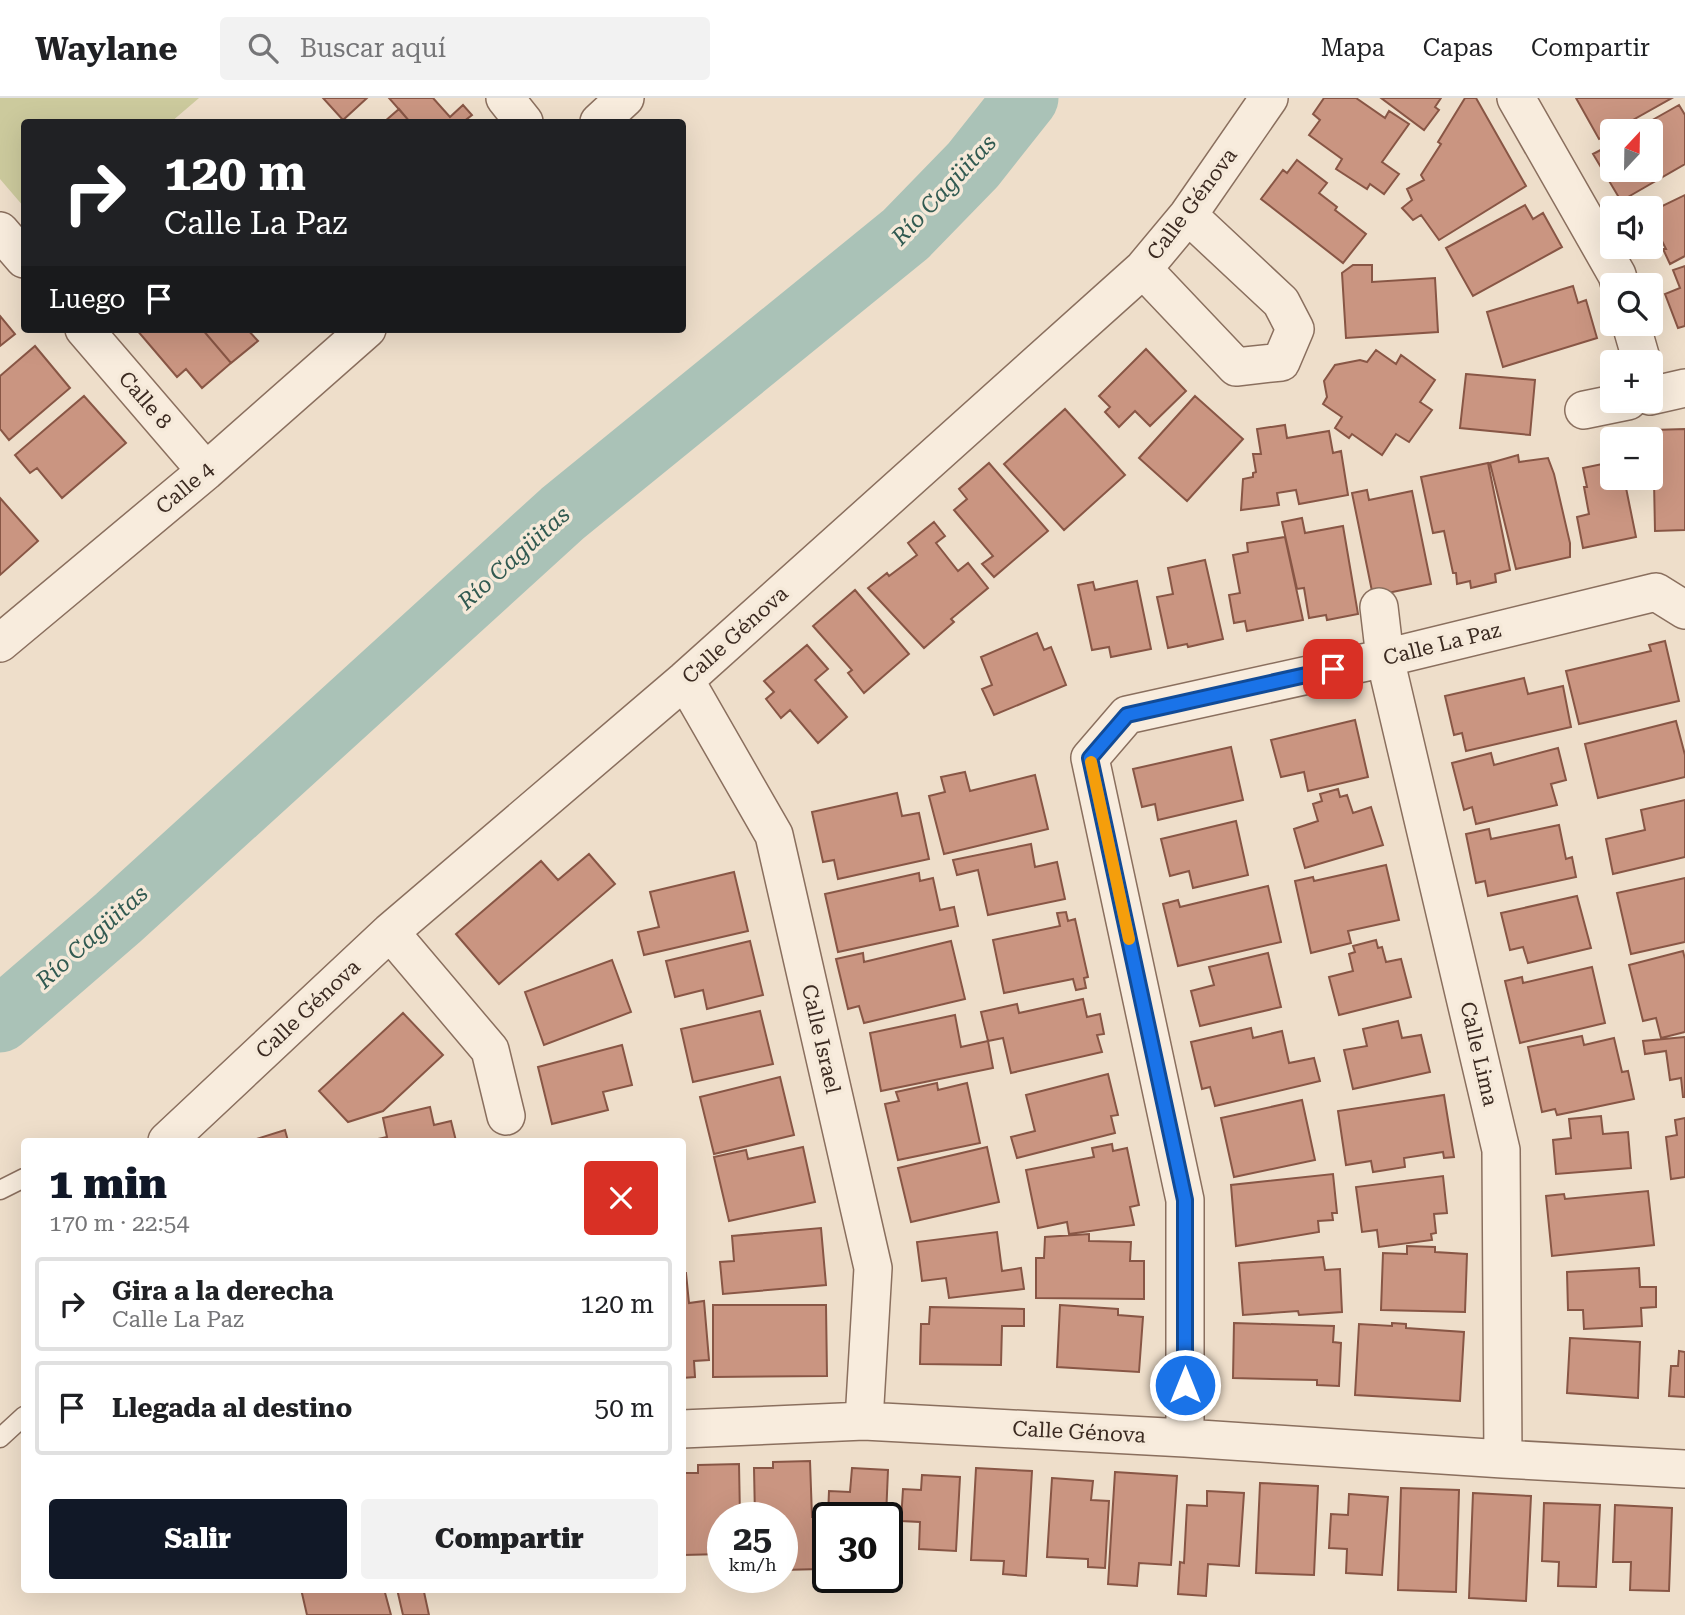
<!DOCTYPE html>
<html lang="es">
<head>
<meta charset="utf-8">
<style>
	:root { --surface:#fff; --page:#f2f2f2; --text:#202124; --muted:#757577; --line:#e0e0e0; --accent:#111827 }
	body { margin:0; font-family:"Roboto Serif",serif; background:var(--page); color:var(--text); height:100vh; display:flex; flex-direction:column; font-size:26px; white-space:nowrap }
	* { box-sizing:border-box; margin:0 }
	p { font-size:23px; color:var(--muted) }
	.icon { flex:none; width:38px; height:38px; fill:none; stroke:currentColor; stroke-width:2; stroke-linecap:round; stroke-linejoin:round }
	.map { position:relative; flex:1; overflow:hidden }
	.panel { position:absolute; left:21px; top:1040px; width:665px; height:455px; display:flex; flex-direction:column; background:var(--surface); border-radius:7px; box-shadow:0 7px 28px #0002 }
	.panel>* { flex:none }
	.guide { position:absolute; left:21px; top:21px; width:665px; height:214px; border-radius:7px; box-shadow:0 7px 28px #0002; background:#202124; color:#fff; overflow:hidden }
	.needle { width:46px; rotate:22deg }
	.tools { position:absolute; left:1600px; top:21px; display:grid; gap:14px }
	.tools a { display:grid; place-items:center; width:63px; height:63px; border-radius:7px; background:var(--surface); box-shadow:0 7px 28px #0002; font-size:35px }
	.speed { position:absolute; left:707px; top:1404px; display:flex; gap:14px; font-size:35px; font-weight:700; text-align:center }
	.speed>* { display:grid; place-content:center; width:91px; height:91px; border-radius:50%; background:var(--surface); box-shadow:0 7px 28px #0002; line-height:1 }
	.speed small { font-size:18px; font-weight:400 }
	.speed .limit { border:4px solid #111; border-radius:10px; background:#fff; color:#111 }
	.pin { position:absolute; display:grid; place-items:center; width:60px; height:60px; color:#fff; margin:-30px; border-radius:14px; box-shadow:0 4px 10px #0006 }
	.me { position:absolute; width:77px; margin:-38px; rotate:0deg; stroke-linejoin:round; filter:drop-shadow(0 0 5px #0008) }
	.turn { display:flex; align-items:center; gap:24px; height:147px; padding:0 28px; font-size:32px }
	.turn .icon { width:91px; height:91px; stroke-width:2.5 }
	.turn b { display:block; font-size:49px; line-height:60px }
	.then { display:flex; align-items:center; height:66px; padding:0 28px; background:#0003; gap:14px; font-size:26px }
	.round { display:grid; place-items:center; flex:none; width:74px; height:74px; border-radius:7px; background:var(--page) }
	.head { display:flex; align-items:center; justify-content:space-between; height:119px; padding:0 28px }
	h1 { font-size:42px; font-weight:800; line-height:52px; color:var(--accent) }
	.action { display:flex; gap:14px; margin-top:auto; padding:14px 28px }
	.action a { flex:1; height:80px; border-radius:7px; background:var(--accent); color:#fff; font-size:28px; font-weight:800; line-height:80px; text-align:center }
	.action a+a { background:var(--page); color:var(--text) }
	ul { padding:0; list-style:none }
	li { display:flex; align-items:center; gap:21px; height:94px; margin:0 14px 10px; padding:0 14px; border:4px solid var(--line); border-radius:7px }
	li div { flex:1 }
	li b { display:block; font-size:26px }
	li em { font-style:normal }
	header { display:flex; align-items:center; gap:42px; box-sizing:border-box; height:98px; padding:0 35px; background:var(--surface); border-bottom:2px solid var(--line) }
	header strong { font-size:33px }
	nav { display:flex; gap:38px; margin-inline-start:auto; font-size:24px }
	.search { width:490px; height:63px; background:var(--page); display:flex; align-items:center; gap:18px; box-sizing:border-box; padding:0 24px; border-radius:7px; color:var(--muted); font-size:26px }
	.map>svg:first-child { display:block }
	.green { fill:#ccca9d }
	.lines { fill:none; stroke-linecap:round; stroke-linejoin:round }
	.river { stroke:#aac2b7; stroke-width:65 }
	.building { fill:#ca9581; stroke:#885645; stroke-width:2 }
	.service-casing { stroke:#8a6f5e; stroke-width:21 }
	.minor-casing { stroke:#8a6f5e; stroke-width:40 }
	.service { stroke:#f8ecdd; stroke-width:18 }
	.minor { stroke:#f8ecdd; stroke-width:37 }
	.route-casing { stroke:#114b97; stroke-width:18 }
	.route { stroke:#1a73e8; stroke-width:12 }
	.slow { stroke:#f59e0b; stroke-width:12 }
	.labels { text-anchor:middle; dominant-baseline:central; stroke-width:7; stroke-linejoin:round; paint-order:stroke }
	.street-label { font-size:21px; fill:#3b2a21; stroke:#f5e9d9 }
	.water-label { font-size:23px; font-style:italic; fill:#315a51; stroke:#f5e9d9 }
</style>
</head>
<body>
<header>
<strong>Waylane</strong>
<div class="search"><svg class="icon" aria-label="search" viewBox="0 0 24 24"><circle cx="10" cy="10" r="6"/><path d="M15 15l6 6"/></svg>Buscar aquí</div>
<nav><a>Mapa</a><a>Capas</a><a>Compartir</a></nav>
</header>
<div class="map">
<svg width="1685" height="1517" viewBox="0 0 1685 1517">
	<rect width="100%" height="100%" fill="#eedeca"/>
	<path class="green" d="M0 0H199L171 24H24V109L0 81Z"/>
	<g class="lines">
		<path class="river" d="M0 922 118 820 563 415 906 136 973 67 1026 0"/>
	</g>
	<path class="building" d="M323 0H367L343 22Z
		M389 0H433L450 19 463 7 472 17 463 24H410Z
		M1324 0H1356L1385 20 1389 13 1409 26 1382 64 1399 76 1384 96 1370 86 1367 91 1336 71 1342 61 1309 37 1320 22 1313 16Z
		M1381 0H1441L1435 9 1439 12 1424 32Z
		M1465 0H1476L1526 88 1439 142 1421 117 1413 122 1402 110 1412 102 1407 91 1424 82 1421 77 1441 46 1438 44Z
		M1576 0H1672L1599 41Z
		M1679 7 1685 17V66L1621 103 1593 56 1612 46V72H1650V33H1633Z
		M399 11 410 24H384Z
		M1297 62 1327 85 1319 95 1337 109 1335 112 1366 136 1343 165 1261 101 1283 72 1287 75Z
		M1685 97V158L1670 166 1663 151H1666L1650 119V114Z
		M1525 107 1533 121 1543 115 1562 149 1473 198 1446 150Z
		M1353 167H1372V184L1435 180 1438 234 1346 240 1342 175Z
		M1685 168V228L1678 230 1665 196 1680 190 1673 172Z
		M1573 188 1578 205 1586 202 1597 240 1503 269 1487 214Z
		M0 218 15 236 0 248Z
		M136 231H202L231 265 202 290 186 271 177 279Z
		M202 231H247L258 243 231 265Z
		M35 248 70 290 9 342 0 331V278Z
		M1146 251 1186 293 1150 328 1135 313 1119 329 1105 314 1110 309 1099 298Z
		M1376 252 1396 266 1401 257 1435 282 1420 304 1432 312 1409 344 1396 336 1382 357 1352 336 1349 340 1335 330 1342 319 1323 306 1327 299 1324 283 1335 267 1360 262 1367 264Z
		M1466 276 1535 282 1530 337 1460 330Z
		M84 298 126 345 62 400 37 370 30 375 15 357Z
		M1195 298 1243 341 1187 403 1139 360Z
		M1065 311 1125 377 1064 432 1004 366Z
		M1285 327 1287 340 1329 333 1333 355 1341 353 1348 397 1299 406 1296 392 1277 395 1279 407 1241 412 1243 381 1253 379V375L1256 374 1253 356H1261L1257 331Z
		M1685 331V432L1655 433 1653 332Z
		M1518 357 1519 364 1548 360 1554 376 1570 445V459L1516 471 1490 365Z
		M1612 364V380H1624L1636 439 1583 450 1577 419 1589 416 1584 389H1587L1583 370Z
		M989 365 1048 433 994 479 982 466 993 458 954 412 967 401 959 391Z
		M1488 365 1510 472 1495 476 1496 484 1471 490 1470 483 1457 486 1456 475H1453L1444 433 1433 435 1421 379Z
		M1367 392 1369 402 1412 393 1431 486 1373 498 1352 395Z
		M0 400 38 443 0 477Z
		M1302 420 1305 435 1343 428 1358 516 1327 522 1326 517 1309 520 1304 490 1297 491 1282 424Z
		M934 424 945 438 936 445 958 473 968 465 988 490 951 521 954 524 924 550 868 490 887 475 889 478 917 457 908 445Z
		M1285 439 1303 522 1247 533 1245 523 1234 525 1229 497 1240 495 1233 457 1248 454 1247 445Z
		M1205 462 1223 541 1188 549 1187 546 1168 550 1157 499 1173 496 1168 470Z
		M1137 483 1151 551 1111 559 1109 549 1092 552 1078 487 1093 484 1095 492Z
		M855 492 909 556 864 595 848 575 852 572 813 528Z
		M1037 535 1044 552 1051 549 1066 587 994 617 982 591 992 587 981 559Z
		M1665 543 1679 603 1579 626 1566 573 1651 553 1649 547Z
		M807 547 828 571 815 582 847 619 818 645 790 612 781 620 766 601 774 594 764 583Z
		M1524 580 1528 596 1563 588 1571 629 1466 653 1462 635 1454 637 1445 598Z
		M1355 622 1368 679 1308 693 1304 674 1281 679 1271 642Z
		M1676 623 1685 657V679L1598 700 1585 646Z
		M1231 649 1243 702 1158 722 1155 706 1142 709 1133 671Z
		M1558 650 1566 682 1551 686 1557 707 1476 726 1472 709 1464 712 1452 665 1491 655 1494 667Z
		M965 674 970 693 1035 677 1048 731 944 756 929 698 945 694 941 679Z
		M1338 691 1340 699 1347 697 1353 715 1371 709 1383 747 1305 770 1294 731 1318 723 1313 706 1322 703 1320 696Z
		M897 695 902 718 919 715 929 761 838 781 834 762 823 764 812 714Z
		M1685 702V759L1613 776 1606 741 1645 732 1641 712Z
		M1236 723 1248 777 1193 790 1189 773 1170 778 1161 741Z
		M1559 727 1566 761 1572 759 1576 779 1488 798 1485 783 1476 785 1466 736 1489 731 1491 741Z
		M1031 746 1035 769 1057 764 1065 801 988 817 978 772 957 777 953 762Z
		M589 756 615 786 499 886 456 836 541 763 558 782Z
		M1386 767 1399 822 1348 833 1351 845 1311 855 1295 783 1313 779 1314 783Z
		M734 774 748 833 644 857 638 834 659 829 650 794Z
		M919 775 920 783 933 780 940 812 954 809 958 828 838 854 825 796Z
		M1685 780V844L1631 856 1617 795Z
		M1268 788 1281 844 1178 868 1163 806 1178 802 1180 809Z
		M1577 798 1591 850 1528 865 1523 849 1510 852 1501 815Z
		M1066 814 1068 823 1075 821 1088 879 1084 880 1086 890 1076 892 1073 881 1004 895 993 842 1060 828 1057 815Z
		M1376 842 1378 850 1382 849 1386 864 1401 861 1411 899 1339 917 1329 879 1353 873 1349 856 1355 854 1353 848Z
		M750 843 763 897 707 911 703 892 675 899 666 863Z
		M951 843 965 901 864 925 859 908 848 911 836 861 863 855 864 864Z
		M1683 853 1685 861V934L1661 940 1656 920 1643 923 1629 867Z
		M1268 855 1281 909 1200 928 1191 893 1214 887 1209 869Z
		M612 862 631 914 544 947 525 894Z
		M1592 869 1605 925 1520 945 1505 883 1522 879 1523 885Z
		M1083 901 1087 919 1100 916 1104 936 1097 937 1102 954 1011 975 1003 940 988 943 981 914 1017 906 1019 915Z
		M760 913 773 966 693 984 681 931Z
		M403 915 443 957 383 1013 348 1024 319 993Z
		M955 917 961 949 988 943 993 970 881 993 870 935Z
		M1398 923 1402 940 1421 937 1430 974 1353 991 1344 952 1367 948 1363 931Z
		M1251 930 1253 940 1282 933 1289 965 1314 960 1320 983 1215 1008 1210 989 1202 991 1191 944Z
		M1582 938 1584 947 1614 940 1622 974 1628 973 1634 1001 1557 1017 1555 1011 1542 1014 1528 949Z
		M1685 939V999H1683L1681 980 1670 982 1666 953 1645 956 1643 943Z
		M622 947 632 987 603 994 608 1012 552 1026 538 969Z
		M1108 976 1118 1017 1111 1018 1115 1035 1017 1060 1011 1039 1035 1033 1026 997Z
		M780 979 794 1037 714 1056 700 999Z
		M937 985 938 992 967 985 980 1045 898 1062 885 1006 899 1003 896 994Z
		M1444 997 1454 1059 1444 1060 1443 1054 1404 1060 1405 1069 1373 1074 1371 1063 1346 1067 1338 1013Z
		M1302 1002 1315 1062 1234 1079 1221 1020Z
		M430 1009 434 1027 451 1023 456 1043H369L387 1039 383 1020Z
		M1601 1018 1603 1036 1628 1034 1631 1070 1556 1076 1553 1042 1571 1040 1569 1021Z
		M1685 1020V1079L1671 1081 1666 1039 1677 1037 1675 1022Z
		M285 1032 288 1043H250Z
		M1112 1046 1113 1053 1127 1050 1139 1107 1130 1109 1134 1127 1069 1136 1067 1124 1038 1130 1026 1072 1094 1059 1092 1050Z
		M803 1049 815 1104 729 1123 714 1059 746 1052 748 1061Z
		M987 1049 999 1104 911 1124 898 1070Z
		M1333 1076 1337 1115H1332L1333 1122 1318 1123 1319 1134 1236 1148 1231 1087Z
		M1443 1078 1447 1115 1434 1116 1436 1135 1431 1136 1432 1142 1379 1149 1377 1132 1362 1134 1356 1089Z
		M1648 1093 1654 1147 1552 1158 1546 1098 1564 1096 1565 1101Z
		M821 1130 826 1187 723 1196 720 1164 734 1163 732 1138Z
		M997 1134 1002 1173 1021 1170 1024 1191 949 1200 946 1180 922 1183 917 1144Z
		M1089 1136V1143L1131 1144 1130 1163H1144V1201L1036 1200V1160H1044L1045 1139Z
		M1407 1148 1435 1149V1154L1467 1156 1465 1214 1381 1212 1383 1155 1407 1156Z
		M1323 1159 1325 1172 1340 1171 1342 1214 1299 1217 1298 1213 1243 1217 1239 1165Z
		M1639 1170 1640 1189H1656V1209L1641 1210 1642 1228 1584 1231 1583 1212H1568L1567 1174Z
		M682 1175H686L689 1205 704 1203 709 1262 694 1263 695 1279 682 1280Z
		M713 1207H826L827 1278 713 1279Z
		M1060 1207 1118 1211V1217L1143 1219 1139 1274 1057 1269Z
		M930 1209 1024 1211V1228H1002L1001 1267 920 1266 921 1226H929Z
		M1234 1225 1334 1228 1333 1244 1341 1245 1339 1288 1317 1287V1282L1233 1280Z
		M1392 1225 1406 1226V1230L1464 1234 1460 1303 1355 1297 1359 1226 1392 1228Z
		M1570 1240 1640 1244 1638 1300 1567 1295Z
		M1679 1253 1685 1254V1299L1669 1298 1671 1268H1678Z
		M810 1363 812 1419H819L821 1471 782 1472V1419H755L754 1370H773V1364Z
		M739 1366 740 1419H723V1456L683 1457 682 1375H698V1367Z
		M852 1370 888 1372 886 1419H828L829 1393 850 1394Z
		M976 1370 1032 1373 1026 1478 1003 1476 1004 1463 971 1462Z
		M1115 1374 1177 1378 1171 1467 1139 1465 1137 1488 1108 1486Z
		M922 1377 960 1379 956 1453 919 1451 920 1424 901 1423 903 1391 921 1392Z
		M1052 1380 1093 1383 1091 1402 1109 1403 1105 1470 1088 1469V1461L1047 1459Z
		M1260 1385 1318 1388 1314 1477 1256 1475Z
		M1401 1390 1459 1392 1456 1494 1398 1492Z
		M1207 1393 1244 1395 1239 1468 1208 1466 1206 1498 1178 1496 1180 1464 1184 1465 1187 1407 1207 1408Z
		M1473 1395 1531 1398 1526 1503 1469 1500Z
		M1349 1396 1388 1399 1382 1477 1346 1475 1347 1451 1329 1450 1331 1416 1348 1417Z
		M1544 1405 1600 1407 1596 1489 1558 1488 1559 1464 1542 1463Z
		M1615 1407 1672 1410 1669 1493 1630 1492 1631 1464H1613Z
		M828 1422V1475H825Z
		M301 1491H384L391 1517H307Z
		M397 1491H440L424 1494 429 1517H403Z"/>
	<g class="lines">
		<defs>
			<path id="service" d="M0 1092 24 1080
				M0 1340 24 1318"/>
			<path id="minor" d="M505 0 524 24
				M1516 0 1617 177 1620 187
				M599 24 625 0
				M0 133 24 161
				M1143 171 1236 269 1281 264 1295 231 1281 204 1188 117
				M1631 226 1642 264
				M84 231 206 373
				M1650 298 1685 290
				M1584 312 1628 303
				M1379 509 1385 560 1501 1052 1503 1361
				M0 545 206 373 367 231
				M685 582 774 737 873 1170 864 1323
				M390 834 490 952 506 1018
				M167 1043 390 834 685 582 1143 171 1188 117 1269 0
				M682 1331 864 1323 1185 1340 1503 1361 1685 1371
				M1185 1340V1102L1090 660 1127 617 1385 560 1656 494 1685 512"/>
		</defs>
		<use href="#service" class="service-casing"/>
		<use href="#minor" class="minor-casing"/>
		<use href="#service" class="service"/>
		<use href="#minor" class="minor"/>
	</g>
	<g class="lines">
		<defs>
			<path id="route" d="M1185 1287V1102L1090 660 1127 617 1333 571"/>
		</defs>
		<use href="#route" class="route-casing"/>
		<use href="#route" class="route"/>
		<path class="slow" d="M1091 664 1129 841"/>
	</g>
	<g class="labels">
		<g class="street-label">
			<text transform="translate(1192 106) rotate(-53)">Calle Génova</text>
			<text transform="translate(145 302) rotate(49)">Calle 8</text>
			<text transform="translate(185 390) rotate(-40)">Calle 4</text>
			<text transform="translate(735 537) rotate(-42)">Calle Génova</text>
			<text transform="translate(1442 546) rotate(-14)">Calle La Paz</text>
			<text transform="translate(308 911) rotate(-43)">Calle Génova</text>
			<text transform="translate(821 941) rotate(77)">Calle Israel</text>
			<text transform="translate(1479 956) rotate(77)">Calle Lima</text>
			<text transform="translate(1079 1334) rotate(3)">Calle Génova</text>
		</g>
		<g class="water-label">
			<text transform="translate(944 92) rotate(-47)">Río Cagüitas</text>
			<text transform="translate(514 460) rotate(-42)">Río Cagüitas</text>
			<text transform="translate(92 839) rotate(-42)">Río Cagüitas</text>
		</g>
	</g>
</svg>
<div class="tools">
<a><svg class="needle" viewBox="-14 -14 28 28"><path d="M0-13l5 13h-10z" fill="#e53935"/><path d="M0 13l5-13h-10z" fill="#757577"/></svg></a>
<a><svg class="icon" aria-label="sound" viewBox="0 0 24 24"><path d="M4 9h4l5-4v14l-5-4H4zM17 9q2 3 0 6"/></svg></a>
<a><svg class="icon" aria-label="search" viewBox="0 0 24 24"><circle cx="10" cy="10" r="6"/><path d="M15 15l6 6"/></svg></a>
<a>+</a>
<a>−</a>
</div>
<div class="speed"><div>25<small>km/h</small></div><div class="limit">30</div></div>
<div class="pin" style="left:1333px;top:571px;background:#d93025"><svg class="icon" aria-label="arrive" viewBox="0 0 24 24"><path d="M6 21V4h12l-3 4 3 4H6"/></svg></div>
<svg class="me" style="left:1185px;top:1287px" viewBox="-20 -20 40 40"><circle r="17" fill="#1a73e8" stroke="#fff" stroke-width="3"/><path d="M0-11L8 9 0 5-8 9z" fill="#fff"/></svg>
<div class="guide">
<div class="turn"><svg class="icon" aria-label="right" viewBox="0 0 24 24"><path d="M7 20v-9h11M14 6l5 5-5 5"/></svg><div><b>120 m</b>Calle La Paz</div></div>
<div class="then">Luego<svg class="icon" aria-label="arrive" viewBox="0 0 24 24"><path d="M6 21V4h12l-3 4 3 4H6"/></svg></div>
</div>
<section class="panel">
<div class="head"><div><h1>1 min</h1><p>170 m · 22:54</p></div><a class="round" style="background:#d93025;color:#fff"><svg class="icon" aria-label="close" viewBox="0 0 24 24"><path d="M6 6l12 12M18 6L6 18"/></svg></a></div>
<ul>
<li><svg class="icon" aria-label="right" viewBox="0 0 24 24"><path d="M7 20v-9h11M14 6l5 5-5 5"/></svg><div><b>Gira a la derecha</b><p>Calle La Paz</p></div><em>120 m</em></li>
<li><svg class="icon" aria-label="arrive" viewBox="0 0 24 24"><path d="M6 21V4h12l-3 4 3 4H6"/></svg><div><b>Llegada al destino</b></div><em>50 m</em></li>
</ul>
<div class="action"><a>Salir</a><a>Compartir</a></div>
</section>
</div>
</body>
</html>
